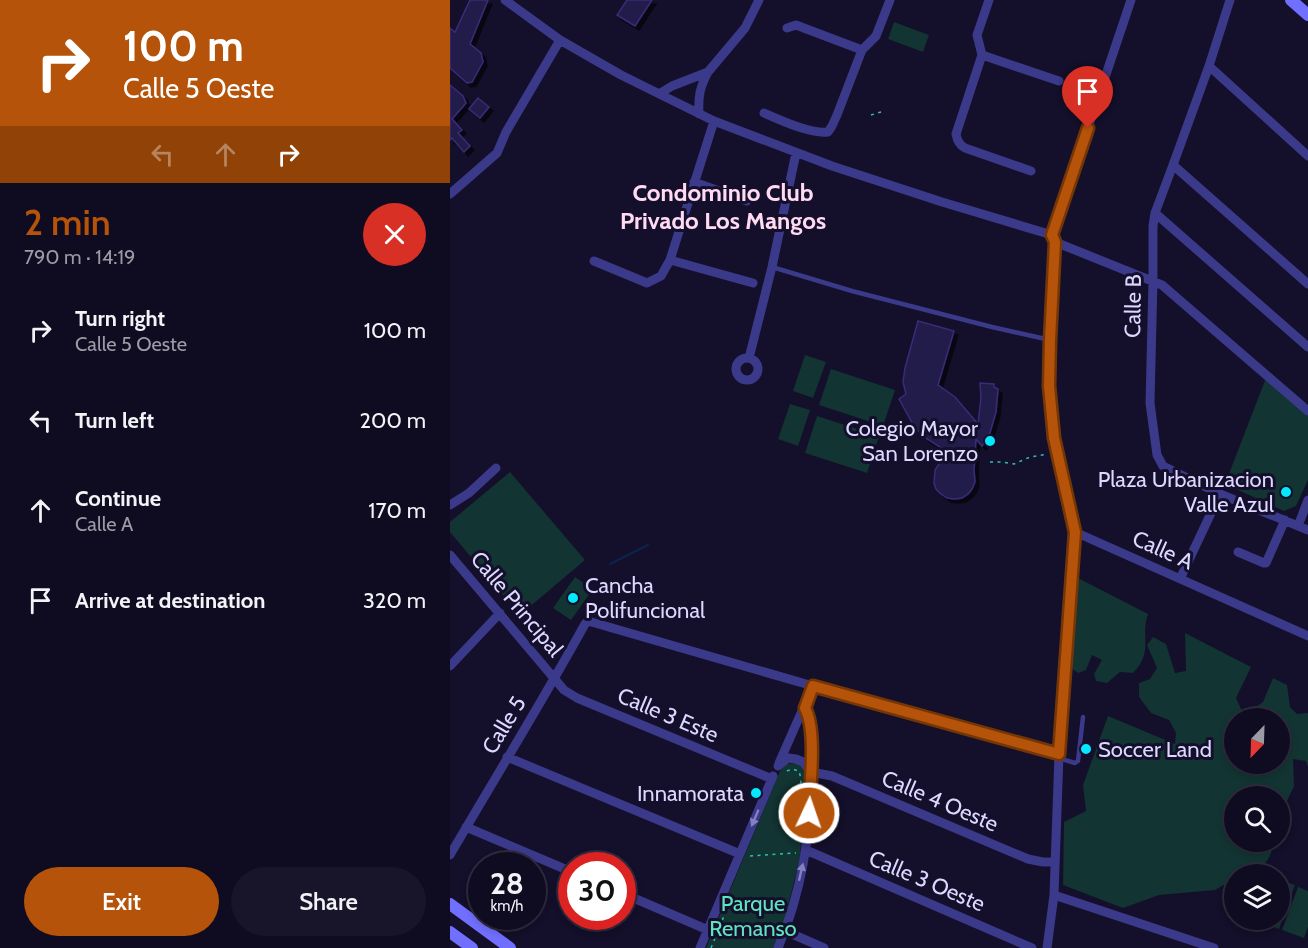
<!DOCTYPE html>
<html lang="en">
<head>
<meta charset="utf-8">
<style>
	:root { --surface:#0f0b20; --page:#181429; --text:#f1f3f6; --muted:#9b9ba5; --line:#2f2b3e; --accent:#b45309 }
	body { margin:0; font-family:Cabin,sans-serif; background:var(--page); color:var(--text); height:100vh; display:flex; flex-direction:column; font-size:22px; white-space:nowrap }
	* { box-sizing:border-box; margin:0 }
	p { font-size:20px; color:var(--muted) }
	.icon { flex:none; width:33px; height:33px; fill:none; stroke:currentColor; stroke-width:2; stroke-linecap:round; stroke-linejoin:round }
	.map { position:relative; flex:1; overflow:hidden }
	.drawer { display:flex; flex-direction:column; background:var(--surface); width:450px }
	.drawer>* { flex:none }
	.banner { background:#b45309; color:#fff; overflow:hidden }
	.needle { width:39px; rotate:203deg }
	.fabs { position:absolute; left:774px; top:708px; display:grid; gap:12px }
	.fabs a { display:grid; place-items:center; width:66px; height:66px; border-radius:50%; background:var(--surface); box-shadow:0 3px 9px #0003,0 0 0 2px var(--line); font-size:30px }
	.speed { position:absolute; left:18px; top:852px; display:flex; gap:12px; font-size:30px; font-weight:700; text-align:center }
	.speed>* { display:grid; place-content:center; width:78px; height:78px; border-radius:50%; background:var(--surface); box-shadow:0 3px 9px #0003,0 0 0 2px var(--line); line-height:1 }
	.speed small { font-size:15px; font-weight:400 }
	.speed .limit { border:9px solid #d22; background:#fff; color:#111 }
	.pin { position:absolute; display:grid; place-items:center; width:51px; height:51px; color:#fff; margin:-62px -26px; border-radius:50% 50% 50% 0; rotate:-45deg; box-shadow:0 0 6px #0007 }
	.pin .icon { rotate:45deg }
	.me { position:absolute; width:66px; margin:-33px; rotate:3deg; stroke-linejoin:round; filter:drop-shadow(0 0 4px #0008) }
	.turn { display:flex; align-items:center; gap:21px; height:126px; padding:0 24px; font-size:27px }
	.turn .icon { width:78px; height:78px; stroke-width:2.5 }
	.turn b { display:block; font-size:42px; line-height:51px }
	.lanes { display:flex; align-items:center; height:57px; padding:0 24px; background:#0003; justify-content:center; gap:30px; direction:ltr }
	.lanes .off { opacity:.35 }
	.round { display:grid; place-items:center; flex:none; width:63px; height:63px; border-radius:32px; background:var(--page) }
	.overview { display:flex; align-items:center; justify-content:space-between; height:102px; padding:0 24px }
	h1 { font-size:36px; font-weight:600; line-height:45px; color:var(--accent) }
	.primary-button { display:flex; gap:12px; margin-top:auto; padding:12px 24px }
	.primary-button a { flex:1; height:69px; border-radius:36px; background:var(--accent); color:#fff; font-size:24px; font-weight:600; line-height:69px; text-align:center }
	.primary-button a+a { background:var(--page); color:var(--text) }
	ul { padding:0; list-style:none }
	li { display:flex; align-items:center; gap:18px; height:90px; padding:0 24px }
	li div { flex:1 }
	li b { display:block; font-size:22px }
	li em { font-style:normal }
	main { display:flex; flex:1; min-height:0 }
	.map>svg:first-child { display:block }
	.green { fill:#123432; fill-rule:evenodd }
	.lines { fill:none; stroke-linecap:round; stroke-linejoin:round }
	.stream { stroke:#0b244d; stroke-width:2 }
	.building { fill:#241b4b; stroke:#3a2c78; stroke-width:1.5; filter:url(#shadow) }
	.path { stroke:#2cbfb5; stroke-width:1.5; stroke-dasharray:3 4.5; stroke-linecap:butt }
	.lane { stroke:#3b398a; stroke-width:4.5 }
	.street { stroke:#3b398a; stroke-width:9 }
	.secondary { stroke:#716fff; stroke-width:12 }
	.oneway { fill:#8381bf }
	.route-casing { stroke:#753606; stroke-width:15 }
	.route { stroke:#b45309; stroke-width:10 }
	.poi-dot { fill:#04e9ff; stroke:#140f2a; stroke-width:2 }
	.labels { text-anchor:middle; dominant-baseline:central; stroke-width:6; stroke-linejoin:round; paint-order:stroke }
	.street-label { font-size:22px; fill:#dcd8ff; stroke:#140f2a }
	.poi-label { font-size:22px; fill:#dcd8ff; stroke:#140f2a; text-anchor:end }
	.park-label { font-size:22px; fill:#5fe4c1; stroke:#140f2a }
	.neighbourhood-label { font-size:24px; font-weight:bold; fill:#ffdaf2; stroke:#140f2a }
</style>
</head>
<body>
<main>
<section class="drawer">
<div class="banner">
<div class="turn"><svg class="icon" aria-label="right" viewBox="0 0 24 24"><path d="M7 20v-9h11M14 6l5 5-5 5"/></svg><div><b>100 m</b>Calle 5 Oeste</div></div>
<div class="lanes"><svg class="icon off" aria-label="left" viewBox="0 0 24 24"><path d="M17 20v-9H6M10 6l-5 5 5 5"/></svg><svg class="icon off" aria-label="ahead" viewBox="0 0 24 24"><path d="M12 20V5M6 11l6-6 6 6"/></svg><svg class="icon" aria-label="right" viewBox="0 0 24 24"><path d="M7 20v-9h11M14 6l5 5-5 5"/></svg></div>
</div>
<div class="overview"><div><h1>2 min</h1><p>790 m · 14:19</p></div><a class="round" style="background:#d93025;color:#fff"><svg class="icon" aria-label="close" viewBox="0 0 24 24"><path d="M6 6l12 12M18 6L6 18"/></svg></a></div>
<ul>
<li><svg class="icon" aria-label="right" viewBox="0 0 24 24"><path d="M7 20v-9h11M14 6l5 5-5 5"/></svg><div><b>Turn right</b><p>Calle 5 Oeste</p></div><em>100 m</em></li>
<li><svg class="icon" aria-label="left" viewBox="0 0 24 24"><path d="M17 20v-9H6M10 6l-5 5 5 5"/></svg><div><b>Turn left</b></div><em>200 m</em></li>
<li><svg class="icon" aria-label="ahead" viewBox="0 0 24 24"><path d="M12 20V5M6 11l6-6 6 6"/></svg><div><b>Continue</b><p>Calle A</p></div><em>170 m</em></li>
<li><svg class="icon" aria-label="arrive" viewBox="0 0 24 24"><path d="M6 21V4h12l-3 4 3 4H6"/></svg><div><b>Arrive at destination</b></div><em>320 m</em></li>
</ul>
<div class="primary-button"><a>Exit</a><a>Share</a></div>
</section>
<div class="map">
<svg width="858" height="948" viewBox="0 0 858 948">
	<defs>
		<filter id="shadow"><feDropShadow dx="4" dy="4" stdDeviation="0" flood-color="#0009"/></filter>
	</defs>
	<rect width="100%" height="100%" fill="#140f2a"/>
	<path class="green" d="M444 22 479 35 473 52 438 39Z
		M355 355 376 362 363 398 343 391Z
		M381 369 445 390 433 426 369 405Z
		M816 378 858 416V480L846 506 834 511 775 484Z
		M340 404 360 410 348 446 328 439Z
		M367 416 429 436 417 473 355 453Z
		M60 472 135 560 70 615 0 532V522Z
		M125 577 143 589 121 620 103 608Z
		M628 578 698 614C690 636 704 652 683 673L670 672 657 683 646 681 644 674 652 660 642 655 636 670 628 673 620 667Z
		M735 633 801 667 786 698 794 715 813 702 823 678 837 685 840 707 847 714 858 713V767L856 761 843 759 844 786 836 803 830 805V796H784V842H823C822 864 806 874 784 874V879L765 890 709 895 673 908 613 885 614 822 636 811 633 785 658 716 725 744 726 733 719 720 701 713 689 697V683L700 679 707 668 697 645 703 637 716 644 725 673 736 671ZM784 718H830V764H784Z
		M346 763 352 766 355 773V783L353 827 349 862 335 918 324 948H256L329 773C333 766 337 763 346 763Z
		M830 880 845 885 829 929 807 921 808 920H830Z
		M848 887 858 891V927L854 938 832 930Z"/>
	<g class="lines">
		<path class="stream" d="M160 564 198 545"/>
	</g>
	<path class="building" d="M20 0H38L20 44 31 53 33 62 22 82 17 83 0 68V28L5 32Z
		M177 0H202L185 26 167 15Z
		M0 85 13 96 16 103 2 119 12 130 8 133 20 146 14 152 2 138 0 140Z
		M28 98 39 107 30 118 19 109Z
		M468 321 504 331 488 385 505 397 528 424 531 398 530 383 544 384V387L548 389 546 412 539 436 532 446 526 439 524 470 525 482 522 489 518 494 512 498 505 499 497 498 491 494 486 489 484 483 485 470 489 464 501 454 474 437 464 426 449 399 456 394 453 382 455 368Z"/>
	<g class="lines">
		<path class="path" d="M421 115 434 111
			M540 462H551L564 464 580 457 598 454
			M337 771 342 769 349 771 351 779 348 834
			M300 856 346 853
			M261 948 280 901"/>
		<path class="lane" d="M322 267 402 291 542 327 600 340
			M608 758 625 763 628 761 633 717"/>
		<path class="street" d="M55 0 110 40 171 75 264 121 382 166 492 202 602 235
			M539 0 527 35 532 55 506 134C507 140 509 145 515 148L581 171
			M780 0 759 66 723 165 705 213 703 226V281L700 403 707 455 713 466 770 494 858 530
			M337 28 346 25 412 50
			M532 55 609 81
			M759 66 858 156
			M209 94 222 86 258 72 295 28 309 0
			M314 113C330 120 360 134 378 132L382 126 387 115 412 50 426 36 440 0
			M249 114C248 96 250 87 258 72
			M723 165 858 284
			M244 182 297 201
			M0 194 47 153 56 132 110 40
			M705 213 858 347
			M605 242 712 285 858 411
			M220 260 303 283
			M144 261 197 283 211 276 220 260 264 121
			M286 369a11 11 0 1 1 22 0a11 11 0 1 1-22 0Z
			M299 358 322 267 346 153
			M0 505 19 493 46 468
			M848 526 858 500
			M625 532 858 636
			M788 552 814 563H816L835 520
			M0 555 114 690 127 698 322 779
			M730 579 770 494
			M0 666 50 613
			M57 757 290 854
			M329 763 363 686
			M328 766 338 758 346 759 353 762 361 772 382 776 578 859 593 862H605
			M16 827 122 872
			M356 850 582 948
			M0 855C45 778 92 702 135 624L138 621 363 686 609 754
			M172 893 258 930
			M604 895 764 948
			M335 931 374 948
			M250 948 323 776
			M328 948C354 887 363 819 361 753 361 737 362 722 355 707
			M597 948 604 895 609 754 625 532 604 438 599 386 600 340 605 242 602 235 681 0"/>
		<path class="secondary" d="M841 0 858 15
			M0 904 60 948
			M0 932 22 948"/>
	</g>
	<defs><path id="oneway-solid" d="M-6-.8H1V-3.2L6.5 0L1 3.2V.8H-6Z" transform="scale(1.5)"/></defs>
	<g class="oneway">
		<use href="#oneway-solid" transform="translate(305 818) rotate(113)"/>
		<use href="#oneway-solid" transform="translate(351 872) rotate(-77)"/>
	</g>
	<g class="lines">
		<defs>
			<path id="route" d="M359 813C360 786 367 730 355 708L363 686 609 754 625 532 604 438 599 386 600 340 605 242 602 235 638 128"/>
		</defs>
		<use href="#route" class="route-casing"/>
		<use href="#route" class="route"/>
	</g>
	<g class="poi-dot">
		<circle cx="540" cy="441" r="6"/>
		<circle cx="836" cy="492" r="6"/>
		<circle cx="123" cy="598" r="6"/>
		<circle cx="636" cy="749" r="6"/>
		<circle cx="306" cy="793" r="6"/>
	</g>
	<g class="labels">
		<g class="street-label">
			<text transform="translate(683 306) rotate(-89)">Calle B</text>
			<text transform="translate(713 550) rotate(24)">Calle A</text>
			<text transform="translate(67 604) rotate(50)">Calle Principal</text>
			<text transform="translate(218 715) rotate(23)">Calle 3 Este</text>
			<text transform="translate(54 725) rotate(-59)">Calle 5</text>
			<text transform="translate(490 801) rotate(23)">Calle 4 Oeste</text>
			<text transform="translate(477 881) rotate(23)">Calle 3 Oeste</text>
		</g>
		<g class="poi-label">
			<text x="528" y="428">Colegio Mayor<tspan x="528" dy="25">San Lorenzo</tspan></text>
			<text x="824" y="479">Plaza Urbanizacion<tspan x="824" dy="25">Valle Azul</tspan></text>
			<text x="135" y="585" text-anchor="start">Cancha<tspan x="135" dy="25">Polifuncional</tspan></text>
			<text x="648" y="749" text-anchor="start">Soccer Land</text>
			<text x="294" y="793">Innamorata</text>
		</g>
		<g class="park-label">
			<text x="303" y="903">Parque<tspan x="303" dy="25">Remanso</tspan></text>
		</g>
		<g class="neighbourhood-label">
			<text x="273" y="192">Condominio Club<tspan x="273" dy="28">Privado Los Mangos</tspan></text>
		</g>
	</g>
</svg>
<div class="fabs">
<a><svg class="needle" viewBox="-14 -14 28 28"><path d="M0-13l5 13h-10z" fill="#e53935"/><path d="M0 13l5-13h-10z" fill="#9b9ba5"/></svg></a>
<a><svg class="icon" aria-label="search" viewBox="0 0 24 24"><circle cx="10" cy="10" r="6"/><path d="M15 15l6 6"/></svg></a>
<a><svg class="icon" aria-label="layers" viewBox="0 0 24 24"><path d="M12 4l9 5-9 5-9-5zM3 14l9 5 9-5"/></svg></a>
</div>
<div class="speed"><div>28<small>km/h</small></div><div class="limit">30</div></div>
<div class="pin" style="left:638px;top:128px;background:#d93025"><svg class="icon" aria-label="arrive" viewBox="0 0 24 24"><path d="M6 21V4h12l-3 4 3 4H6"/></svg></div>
<svg class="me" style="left:359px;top:813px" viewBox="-20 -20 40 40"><circle r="17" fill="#b45309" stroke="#fff" stroke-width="3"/><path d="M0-11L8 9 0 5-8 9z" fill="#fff"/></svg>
</div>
</main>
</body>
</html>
